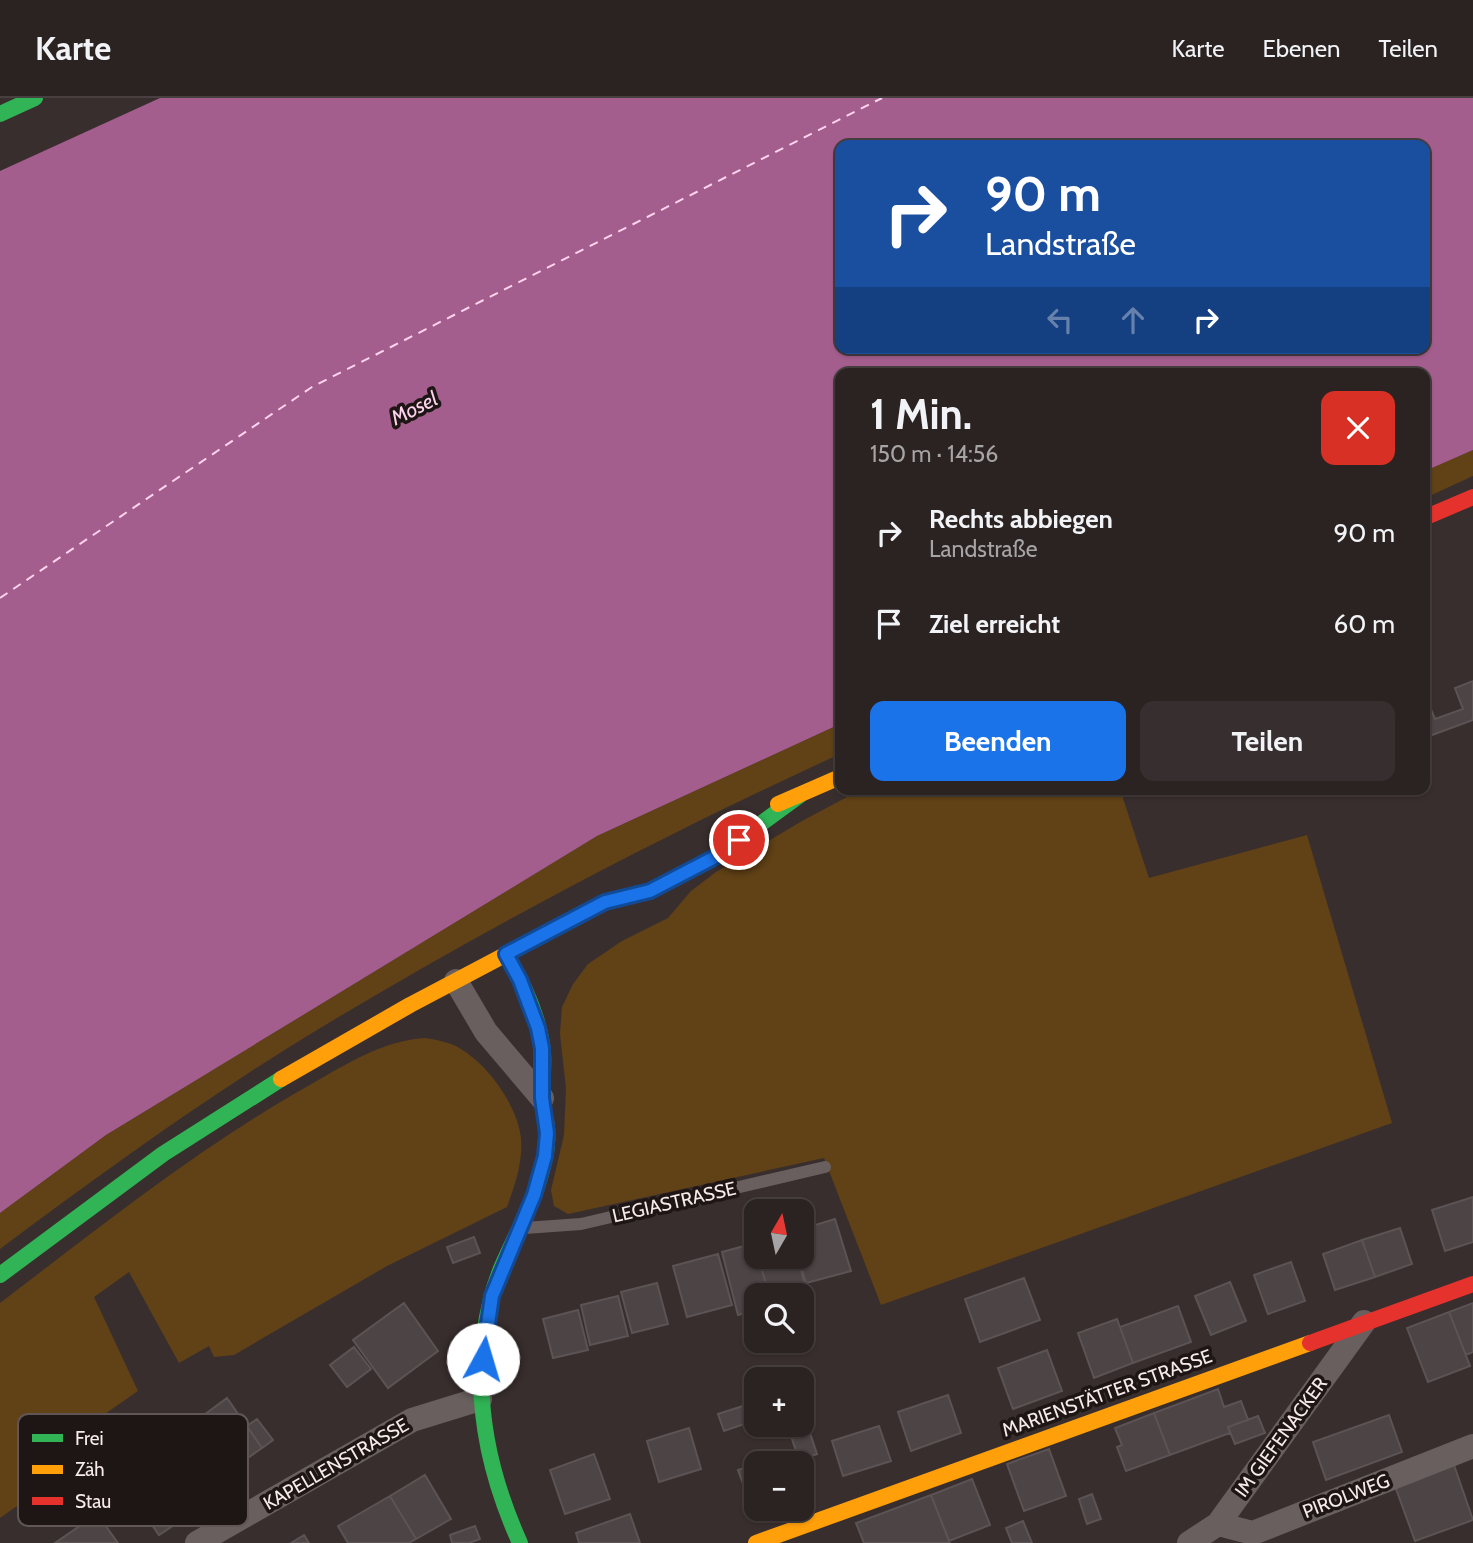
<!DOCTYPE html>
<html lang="de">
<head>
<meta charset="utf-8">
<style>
	:root { --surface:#2b2222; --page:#372f2f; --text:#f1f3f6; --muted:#a6a4a5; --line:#473f40; --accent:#1a73e8 }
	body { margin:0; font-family:Cabin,sans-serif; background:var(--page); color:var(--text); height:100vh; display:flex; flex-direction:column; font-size:26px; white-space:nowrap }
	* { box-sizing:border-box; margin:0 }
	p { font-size:23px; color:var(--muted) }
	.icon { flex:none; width:38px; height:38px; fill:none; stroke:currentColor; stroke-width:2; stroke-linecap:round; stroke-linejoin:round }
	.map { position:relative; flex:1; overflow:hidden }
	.side { position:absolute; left:835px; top:270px; width:595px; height:427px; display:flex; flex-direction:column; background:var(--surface); border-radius:14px; box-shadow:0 2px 5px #0004,0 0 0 2px var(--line) }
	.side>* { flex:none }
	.top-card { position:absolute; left:835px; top:42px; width:595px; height:214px; border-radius:14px; box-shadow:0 2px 5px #0004,0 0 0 2px var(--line); background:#1a4fa0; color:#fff; overflow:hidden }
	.needle { width:46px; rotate:9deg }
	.fabs { position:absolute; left:744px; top:1101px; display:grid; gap:14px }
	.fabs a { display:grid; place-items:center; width:70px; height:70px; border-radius:14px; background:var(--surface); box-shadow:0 2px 5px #0004,0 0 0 2px var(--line); font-size:35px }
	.pin { position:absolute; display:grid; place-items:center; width:60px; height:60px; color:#fff; margin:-30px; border:4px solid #fff; border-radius:50%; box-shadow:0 2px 7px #0007 }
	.me { position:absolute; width:77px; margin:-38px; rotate:6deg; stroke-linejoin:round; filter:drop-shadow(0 0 5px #0008) }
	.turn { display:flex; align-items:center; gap:24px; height:147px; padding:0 35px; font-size:32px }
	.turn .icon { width:91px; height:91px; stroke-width:2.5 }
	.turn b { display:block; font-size:49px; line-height:60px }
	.lanes { display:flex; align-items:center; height:66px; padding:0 35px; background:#0003; justify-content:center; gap:35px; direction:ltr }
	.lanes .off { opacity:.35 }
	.round { display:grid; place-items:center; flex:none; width:74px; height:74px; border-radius:14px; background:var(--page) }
	.overview { display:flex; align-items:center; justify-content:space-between; height:119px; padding:0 35px }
	h1 { font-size:42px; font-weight:700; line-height:52px }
	.action { display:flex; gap:14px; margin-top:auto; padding:14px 35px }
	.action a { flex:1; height:80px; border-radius:14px; background:var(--accent); color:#fff; font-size:28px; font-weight:700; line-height:80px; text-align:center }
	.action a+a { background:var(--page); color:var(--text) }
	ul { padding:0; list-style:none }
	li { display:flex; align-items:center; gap:21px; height:91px; padding:0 35px }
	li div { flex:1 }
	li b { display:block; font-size:26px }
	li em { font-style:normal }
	header { display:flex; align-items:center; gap:42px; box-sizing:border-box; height:98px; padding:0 35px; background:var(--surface); border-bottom:2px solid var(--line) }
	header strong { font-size:33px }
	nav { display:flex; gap:38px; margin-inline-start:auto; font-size:24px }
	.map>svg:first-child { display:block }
	.green { fill:#614116 }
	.water { fill:#a45e8e; fill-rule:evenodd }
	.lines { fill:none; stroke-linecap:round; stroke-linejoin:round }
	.ferry { stroke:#fed3ee; stroke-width:2; stroke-dasharray:9 7; stroke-linecap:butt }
	.building { fill:#4c4445; stroke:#5c5354; stroke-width:2 }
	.lane { stroke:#685f5e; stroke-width:12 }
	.street { stroke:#685f5e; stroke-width:24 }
	.fast { stroke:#30b455; stroke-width:16 }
	.slow { stroke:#ff9f0a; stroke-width:16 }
	.jam { stroke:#e5322d; stroke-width:16 }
	.route-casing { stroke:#114b97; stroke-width:18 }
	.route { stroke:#1a73e8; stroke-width:12 }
	.labels { text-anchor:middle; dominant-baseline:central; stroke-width:7; stroke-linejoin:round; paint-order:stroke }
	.street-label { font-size:19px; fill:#f7ebe9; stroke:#1e1615 }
	.water-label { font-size:21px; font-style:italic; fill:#fed3ee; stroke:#1e1615 }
	.key { fill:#1e1615; stroke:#5f5655; stroke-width:2 }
	.key-label { font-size:19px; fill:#f7ebe9 }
</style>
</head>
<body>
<header>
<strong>Karte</strong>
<nav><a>Karte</a><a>Ebenen</a><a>Teilen</a></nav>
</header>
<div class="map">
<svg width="1473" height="1445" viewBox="0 0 1473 1445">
	<rect width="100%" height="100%" fill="#392e2e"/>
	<path class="green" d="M1473 352V378L1425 400 1424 373Z
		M840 626V656C661 738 486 830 317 932 207 999 103 1074 0 1151V1115L106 1037 597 738Z
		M862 691H1120L1149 780 1307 737 1392 1025 881 1207 824 1060 568 1116 554 1108 551 1092 564 1037 566 990 560 936 562 909 573 886 588 866 622 843 668 820 691 793 716 774 802 723Z
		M425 940C437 942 450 944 461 951 489 968 517 1007 521 1040 523 1064 515 1087 507 1109L387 1168 234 1257 214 1259 209 1248 179 1265 129 1174 94 1199 138 1293 102 1318 118 1337 0 1420V1205C100 1129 198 1050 308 988 345 967 381 943 425 940Z"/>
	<path class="water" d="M160 0H1473V352L1425 373 1424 275H840V626L597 738 106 1037 0 1115V73ZM840 47H1424V250H840Z"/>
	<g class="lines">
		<path class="ferry" d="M0 500 312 289 882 0"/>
	</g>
	<path class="building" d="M1473 583V622L1424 640V599H1426L1435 621 1463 611 1455 590Z
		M1473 1099V1144L1445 1153 1432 1112Z
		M835 1121 851 1173 806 1185 798 1158H802V1131Z
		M1400 1130 1412 1166 1375 1179 1362 1142Z
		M474 1139 480 1155 453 1165 447 1149Z
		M1362 1142 1375 1179 1335 1192 1323 1156Z
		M755 1145 756 1158H758L769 1197H756V1212L738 1217 722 1154Z
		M718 1156 732 1207 687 1219 673 1168Z
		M758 1158H797L808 1197H769Z
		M1291 1164 1305 1203 1268 1216 1254 1177Z
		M1024 1180 1040 1222 980 1244 965 1201Z
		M1230 1184 1246 1223 1211 1237 1195 1198Z
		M657 1185 668 1226 632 1235 621 1194Z
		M618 1198 628 1238 590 1247 581 1207Z
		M404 1205 438 1253 388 1290 353 1242Z
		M1473 1205V1254L1466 1257 1449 1214Z
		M1178 1208 1191 1244 1133 1265 1120 1229Z
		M578 1212 588 1252 553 1260 543 1221Z
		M1449 1214 1470 1268 1428 1284 1407 1230Z
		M1117 1221 1133 1265 1094 1280 1078 1235Z
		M354 1249 371 1271 347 1289 330 1267Z
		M1047 1252 1062 1293 1013 1311 998 1270Z
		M1218 1291 1224 1309 1241 1303 1248 1322 1228 1329 1230 1335 1170 1357 1154 1315Z
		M948 1297 961 1335 911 1353 898 1314Z
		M227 1300 262 1350 239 1366 204 1317Z
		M746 1307 753 1323 724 1333 718 1316Z
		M802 1311 817 1356 799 1362 787 1326H802Z
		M1154 1315 1170 1357 1126 1373 1117 1349 1122 1347 1115 1330Z
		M1389 1317 1402 1354 1326 1382 1313 1344Z
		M1258 1318 1265 1335 1235 1346 1228 1329Z
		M257 1321 273 1342 262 1350 247 1328Z
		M879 1328 891 1363 843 1378 832 1343Z
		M689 1330 701 1371 659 1384 647 1343Z
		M1049 1351 1066 1398 1024 1413 1007 1366Z
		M795 1352 800 1365H759Z
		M175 1356 207 1405 159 1437 126 1389Z
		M594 1356 610 1401 565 1416 550 1372Z
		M756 1366V1409L752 1410 738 1372Z
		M1454 1367 1473 1422 1415 1443 1395 1388Z
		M802 1370 809 1391 802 1393Z
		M425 1377 451 1421 416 1441 390 1398Z
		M972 1381 990 1427 949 1443 931 1397Z
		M1092 1396 1101 1421 1087 1426 1079 1401Z
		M931 1397 950 1445H864L856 1425Z
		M390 1398 416 1441 409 1445H348L338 1428Z
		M97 1416 118 1445H55Z
		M630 1416 640 1445H579L576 1435Z
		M1023 1423 1032 1445H1012L1006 1430Z
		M475 1428 480 1441 469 1445H452L450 1437Z
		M304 1437 309 1445H291Z"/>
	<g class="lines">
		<path class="lane" d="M525 1130 581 1126 825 1069"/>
		<path class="street" d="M456 883 486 934 542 1000
			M1218 1426 1253 1435 1473 1348
			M197 1445 412 1322 480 1301
			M1189 1445 1218 1426 1364 1224"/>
		<path class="fast" d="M0 16 35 0
			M638 796 650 793 718 757 800 697
			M506 856C524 886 540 920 543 955 544 970 542 984 542 998 542 1009 546 1019 547 1030 549 1051 542 1073 536 1092 523 1129 500 1163 491 1201 470 1284 485 1368 520 1445
			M0 1177 163 1056 281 981"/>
		<path class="slow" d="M778 706 840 679
			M281 981 410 907 605 804 638 796
			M756 1445 1310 1245"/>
		<path class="jam" d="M1424 420 1473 399
			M1310 1245 1473 1186"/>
	</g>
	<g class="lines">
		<defs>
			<path id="route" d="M483 1261 492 1198 534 1097 545 1058 547 1035 542 1000V950L538 930 520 882 506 856 605 804 650 793 719 757 739 742"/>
		</defs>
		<use href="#route" class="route-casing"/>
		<use href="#route" class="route"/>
	</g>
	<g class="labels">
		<g class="street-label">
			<text transform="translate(674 1104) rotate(-13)">LEGIASTRASSE</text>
			<text transform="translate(1107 1295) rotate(-20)">MARIENSTÄTTER STRASSE</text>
			<text transform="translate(1281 1339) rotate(-54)">IM GIEFENACKER</text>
			<text transform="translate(336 1366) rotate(-30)">KAPELLENSTRASSE</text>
			<text transform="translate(1346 1398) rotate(-21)">PIROLWEG</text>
		</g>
		<g class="water-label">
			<text transform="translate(414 310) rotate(-27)">Mosel</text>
		</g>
	</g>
	<rect x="18" y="1316" width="230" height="112" rx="10" class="key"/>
	<rect x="32" y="1336" width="31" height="8" fill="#30b455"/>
	<rect x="32" y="1367" width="31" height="9" fill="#ff9f0a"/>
	<rect x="32" y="1399" width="31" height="8" fill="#e5322d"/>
	<g class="key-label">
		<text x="75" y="1347">Frei</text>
		<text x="75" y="1378">Zäh</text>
		<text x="75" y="1410">Stau</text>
	</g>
</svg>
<div class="fabs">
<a><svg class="needle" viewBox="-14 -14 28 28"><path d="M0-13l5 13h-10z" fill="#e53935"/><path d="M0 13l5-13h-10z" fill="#a6a4a5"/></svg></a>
<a><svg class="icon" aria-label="search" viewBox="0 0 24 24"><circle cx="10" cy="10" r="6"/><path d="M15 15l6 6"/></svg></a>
<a>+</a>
<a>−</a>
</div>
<div class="pin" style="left:739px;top:742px;background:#d93025"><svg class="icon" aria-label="arrive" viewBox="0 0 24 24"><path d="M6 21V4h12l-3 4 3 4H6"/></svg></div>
<svg class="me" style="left:483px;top:1261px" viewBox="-20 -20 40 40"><circle r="19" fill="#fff"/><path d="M0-13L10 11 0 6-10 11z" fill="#1a73e8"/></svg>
<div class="top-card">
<div class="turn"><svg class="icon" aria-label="right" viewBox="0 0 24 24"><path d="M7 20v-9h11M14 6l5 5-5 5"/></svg><div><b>90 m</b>Landstraße</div></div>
<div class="lanes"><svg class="icon off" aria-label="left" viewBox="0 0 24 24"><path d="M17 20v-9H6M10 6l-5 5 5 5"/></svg><svg class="icon off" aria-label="ahead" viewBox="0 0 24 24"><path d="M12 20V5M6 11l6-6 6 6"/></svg><svg class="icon" aria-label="right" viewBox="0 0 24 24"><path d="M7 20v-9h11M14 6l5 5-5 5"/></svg></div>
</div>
<section class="side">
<div class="overview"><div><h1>1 Min.</h1><p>150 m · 14:56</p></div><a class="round" style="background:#d93025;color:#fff"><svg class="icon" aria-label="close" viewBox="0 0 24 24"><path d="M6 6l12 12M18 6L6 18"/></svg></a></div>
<ul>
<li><svg class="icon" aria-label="right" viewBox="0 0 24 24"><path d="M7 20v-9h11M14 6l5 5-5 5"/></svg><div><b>Rechts abbiegen</b><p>Landstraße</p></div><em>90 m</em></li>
<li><svg class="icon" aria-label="arrive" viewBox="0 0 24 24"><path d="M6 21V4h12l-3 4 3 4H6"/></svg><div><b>Ziel erreicht</b></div><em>60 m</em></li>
</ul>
<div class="action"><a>Beenden</a><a>Teilen</a></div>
</section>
</div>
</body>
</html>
